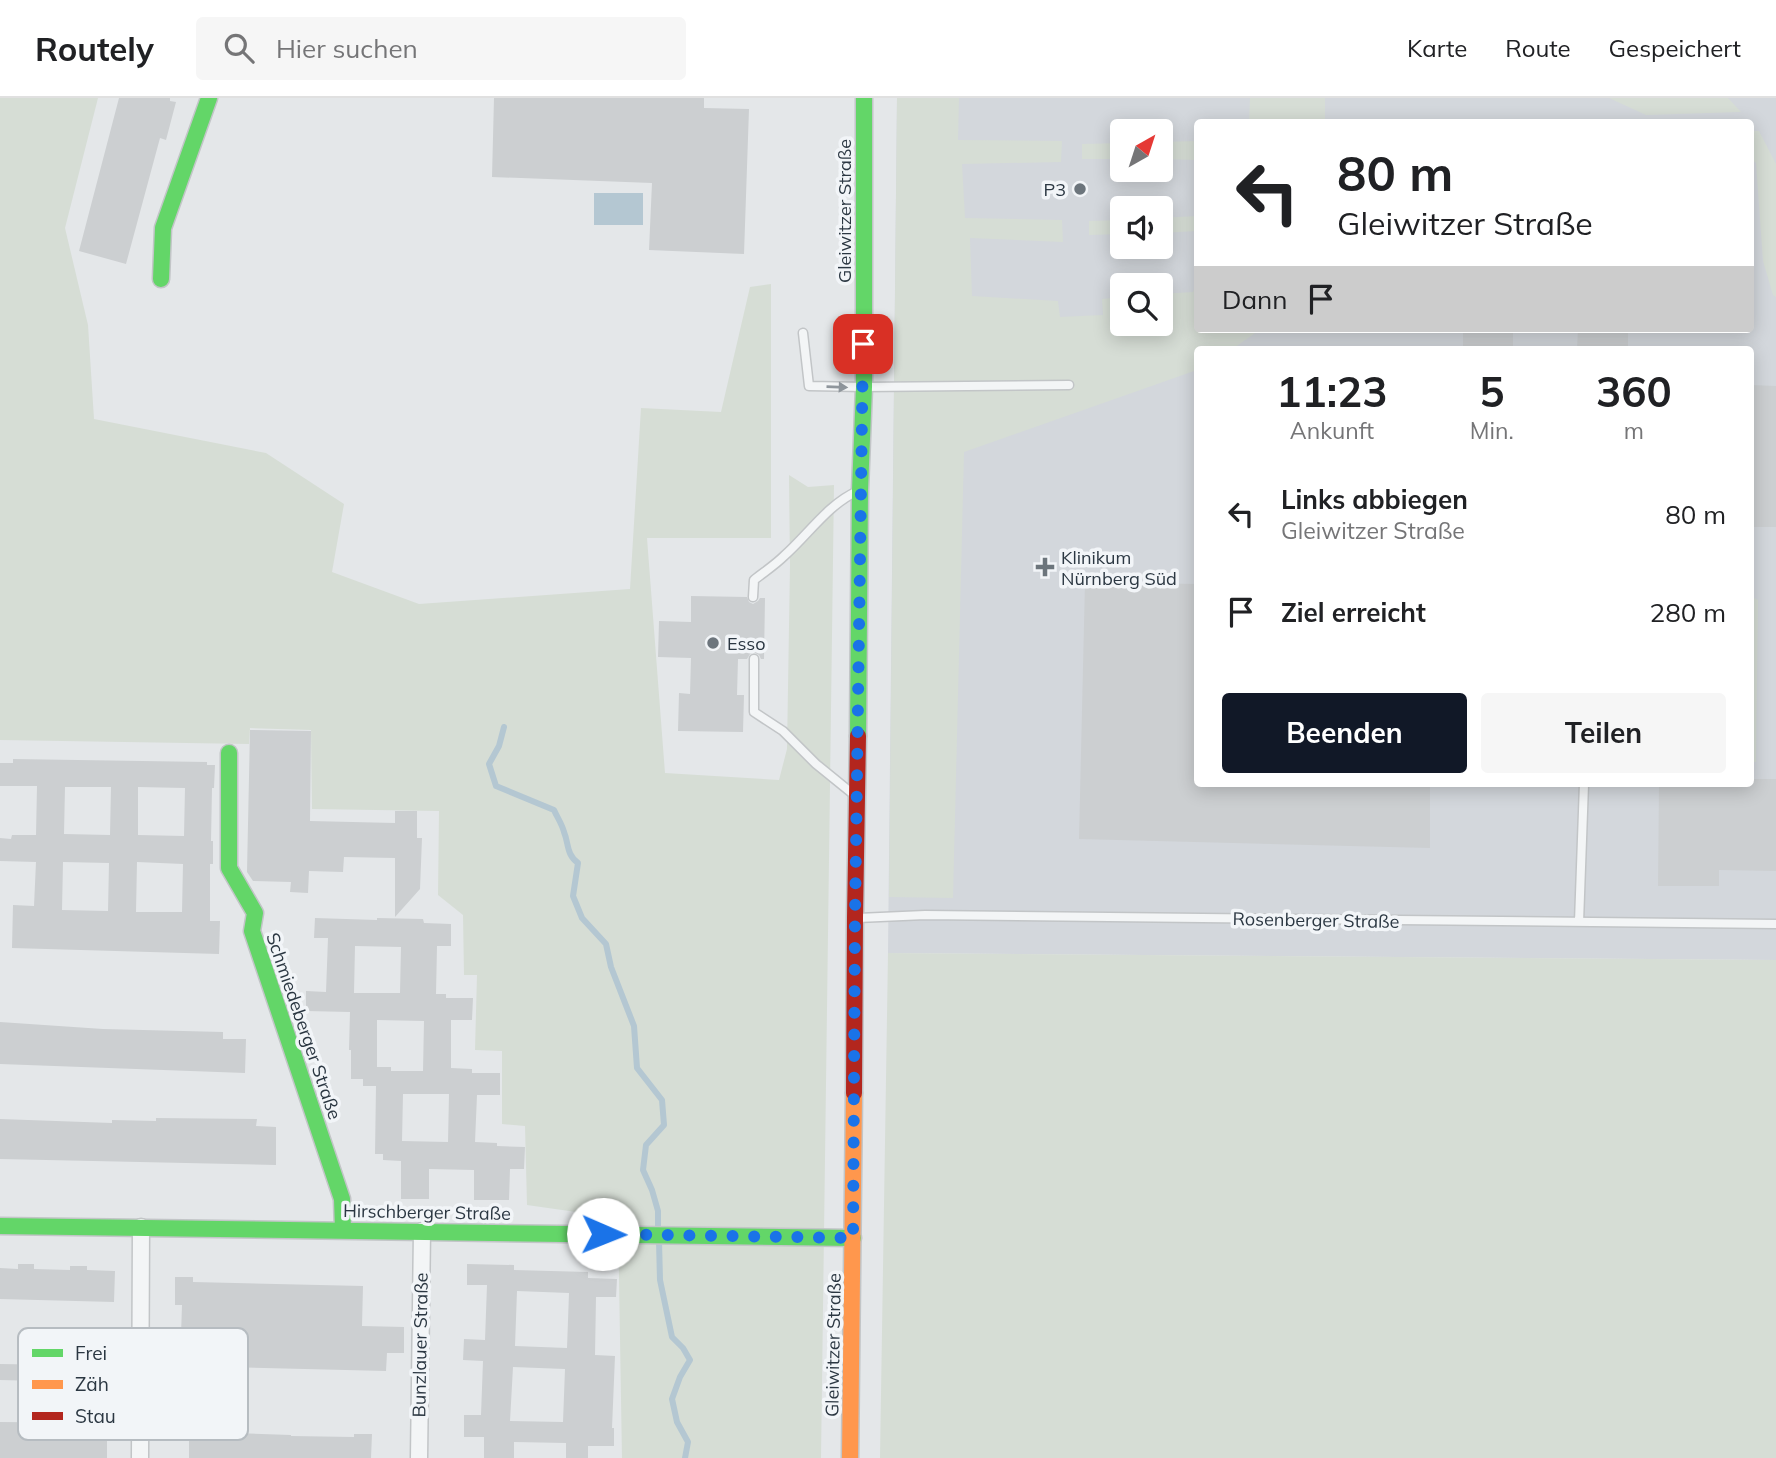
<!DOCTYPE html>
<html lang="de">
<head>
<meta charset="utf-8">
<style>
	:root { --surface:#fff; --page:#f6f6f6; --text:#202124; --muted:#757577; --line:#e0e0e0; --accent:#111827 }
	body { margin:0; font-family:Mulish,sans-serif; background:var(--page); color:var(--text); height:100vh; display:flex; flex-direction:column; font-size:26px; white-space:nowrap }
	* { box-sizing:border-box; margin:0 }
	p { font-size:23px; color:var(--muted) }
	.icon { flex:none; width:38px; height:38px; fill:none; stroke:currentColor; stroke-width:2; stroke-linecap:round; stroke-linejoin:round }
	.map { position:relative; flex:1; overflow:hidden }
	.side { position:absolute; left:1194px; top:248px; width:560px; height:441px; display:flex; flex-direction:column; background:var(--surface); border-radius:7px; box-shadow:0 4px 18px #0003 }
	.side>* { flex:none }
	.guide { position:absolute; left:1194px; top:21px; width:560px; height:214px; border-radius:7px; box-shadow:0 4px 18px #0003; background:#fff; color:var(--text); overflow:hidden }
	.needle { width:46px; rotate:39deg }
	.controls { position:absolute; left:1110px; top:21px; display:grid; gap:14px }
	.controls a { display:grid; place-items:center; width:63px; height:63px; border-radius:7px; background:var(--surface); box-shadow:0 4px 18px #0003; font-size:35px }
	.pin { position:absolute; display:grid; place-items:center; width:60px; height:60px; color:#fff; margin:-30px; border-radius:14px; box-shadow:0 4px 10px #0006 }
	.me { position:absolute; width:77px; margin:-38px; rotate:91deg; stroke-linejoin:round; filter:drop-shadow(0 0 5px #0008) }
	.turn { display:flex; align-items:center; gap:24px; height:147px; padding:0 28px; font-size:32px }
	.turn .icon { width:91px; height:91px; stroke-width:2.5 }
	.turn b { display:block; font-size:49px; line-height:60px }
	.then { display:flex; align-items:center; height:66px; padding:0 28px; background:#0003; gap:14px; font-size:26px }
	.eta { display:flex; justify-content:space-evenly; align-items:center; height:119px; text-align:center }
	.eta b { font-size:42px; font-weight:700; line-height:49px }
	.primary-button { display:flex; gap:14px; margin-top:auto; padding:14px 28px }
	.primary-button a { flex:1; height:80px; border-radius:7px; background:var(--accent); color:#fff; font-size:28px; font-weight:700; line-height:80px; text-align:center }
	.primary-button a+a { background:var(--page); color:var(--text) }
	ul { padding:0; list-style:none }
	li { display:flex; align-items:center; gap:21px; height:98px; padding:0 28px }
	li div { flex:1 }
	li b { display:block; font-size:26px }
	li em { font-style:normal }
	header { display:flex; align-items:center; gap:42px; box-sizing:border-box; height:98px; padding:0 35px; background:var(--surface); border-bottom:2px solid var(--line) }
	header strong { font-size:33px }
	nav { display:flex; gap:38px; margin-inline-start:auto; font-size:24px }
	.search { width:490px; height:63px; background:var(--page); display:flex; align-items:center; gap:18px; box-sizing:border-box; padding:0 24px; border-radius:7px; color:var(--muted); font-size:26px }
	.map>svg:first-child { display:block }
	.built { fill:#d3d7dc; fill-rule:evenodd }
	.green { fill:#d6ddd5 }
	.water { fill:#b4c7d2 }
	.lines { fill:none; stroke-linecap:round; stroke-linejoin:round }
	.stream { stroke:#b4c7d2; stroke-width:6 }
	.building { fill:#cccfd1; fill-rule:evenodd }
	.lane-casing { stroke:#c2c5c7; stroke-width:11 }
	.street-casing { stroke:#c2c5c7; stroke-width:19 }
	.fast-casing { stroke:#c2c5c7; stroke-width:19 }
	.slow-casing { stroke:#c2c5c7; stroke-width:19 }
	.jam-casing { stroke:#c2c5c7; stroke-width:19 }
	.lane { stroke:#f3f5f6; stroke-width:8 }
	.street { stroke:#f3f5f6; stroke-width:16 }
	.fast { stroke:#63d668; stroke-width:16 }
	.slow { stroke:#ff974d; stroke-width:16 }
	.jam { stroke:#b3261e; stroke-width:16 }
	.oneway { fill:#8f969c }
	.route { stroke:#1a73e8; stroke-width:12; stroke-dasharray:0 21.6 }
	.poi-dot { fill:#6c757c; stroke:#f2f5f8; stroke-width:2.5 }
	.labels { text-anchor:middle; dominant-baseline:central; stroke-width:7; stroke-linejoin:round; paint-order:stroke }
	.poi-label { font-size:18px; fill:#2b3742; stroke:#f2f5f8; text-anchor:start }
	.street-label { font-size:18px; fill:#2b3742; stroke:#f2f5f8 }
	.key { fill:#f2f5f8; stroke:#b6bcc1; stroke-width:2 }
	.key-label { font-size:19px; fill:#2b3742 }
</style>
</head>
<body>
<header>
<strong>Routely</strong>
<div class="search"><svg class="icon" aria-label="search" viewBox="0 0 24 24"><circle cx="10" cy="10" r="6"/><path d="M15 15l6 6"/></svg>Hier suchen</div>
<nav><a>Karte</a><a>Route</a><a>Gespeichert</a></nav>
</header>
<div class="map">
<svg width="1776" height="1360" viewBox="0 0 1776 1360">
	<rect width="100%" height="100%" fill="#e4e7e9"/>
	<path class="built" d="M897 0H1776V862L888 855ZM1197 24H1750V231H1197ZM1122 33H1160V72H1122ZM1122 110H1160V149H1122ZM1122 187H1160V226H1122ZM1197 252H1750V686H1197Z"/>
	<path class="green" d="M0 0H98L65 130 88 227 94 321 266 355 344 406 332 474 419 506 630 491 641 310 721 314 750 189 771 186V440H647L665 675 779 682 787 651 790 467 789 377 808 389 834 387 821 1360H622L618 1120 527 1107 525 1028 502 1026V953L475 952 477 877H464L463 817 438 797 439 713 312 711 311 632 250 630 249 646 0 642Z
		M897 0H959L958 42 1062 43 1061 64 962 66 965 120 1062 122 1063 144 970 140 972 198 1058 203 1060 219 1103 217 1102 201 1122 199V226H1160V196L1193 194 1197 184V231H1261L1231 252H1197V272L964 354 953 800 889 799Z
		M1250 0H1325V24H1249Z
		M1609 0H1728L1741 14 1646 17Z
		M1750 33H1759L1776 66V199L1773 197 1763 163 1756 65 1750 60Z
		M1197 43V62L1160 61V44Z
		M1122 45V61H1082V46Z
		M1197 118V133L1160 135V120Z
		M1122 122V136L1089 137V123Z
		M1750 498 1758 502 1756 664H1750Z
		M888 855 1776 862V1360H880Z"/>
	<path class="water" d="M594 95H643V127H594Z"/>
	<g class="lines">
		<path class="stream" d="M504 629 499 648 489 666 496 688 554 712C557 719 562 726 564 734 569 746 566 756 578 765L573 798 582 820 606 846 611 869 634 928 637 970 662 1002 664 1027 646 1047 643 1072 652 1092 658 1113V1132
			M659 1143 660 1182 672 1239 683 1250 690 1262 680 1279 672 1301 677 1324 688 1344 685 1360"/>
	</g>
	<path class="building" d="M119 0H170V3L176 4 166 42 160 40 126 166 79 153Z
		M494 0H704V10L749 11 744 156 649 152 652 85 492 79Z
		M1463 231H1513V252H1463Z
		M1578 231H1628V252H1577Z
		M1750 287 1776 288V429H1750Z
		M1085 484 1197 486V686H1430V750L1079 741Z
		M691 498 747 499 749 504 753 506 758 503 760 500H765L764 561H761L759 557 755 555 750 556 747 561H738L737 597H744L743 634 678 633 679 595 690 596 691 560 658 559 659 523 691 524Z
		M250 632 311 633 310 723 395 725V713H417V740H422L420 791 395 819V760L344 759 343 774 309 773 308 795 290 794 291 784 253 783 247 774Z
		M13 661 207 664V667H215L214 690H212L211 743H213V766H210V823H220L219 856 12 850 13 807 34 808 36 764 0 763V740L11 741 12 737H36L37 688H0V665H13ZM65 689H111L110 737 64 736ZM138 689 185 690 184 738 138 737ZM63 764 109 765 108 813 62 812ZM137 764 183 766 182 814H136Z
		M1750 681H1776V773L1719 772V788H1658L1659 686H1750Z
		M315 820 377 822V820L423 821 424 825 451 826V848H437L436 896H446V900H473L472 922H451V970L472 971V975H500V997H477L475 1044 497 1045V1048L525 1049 524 1071H510L509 1102H474V1072L429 1071V1101H401V1063L383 1062V1056H375L376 988H363V981H351V952H349L350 914 306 913V893L326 894 328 840H314ZM355 848 401 849 400 895H354ZM377 922 424 923 423 973H391V969H377ZM403 996H449L448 1044 402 1043Z
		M0 924 103 931 223 934V941H246L245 975 0 966Z
		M156 1020 257 1021 256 1028 276 1029V1067L0 1061V1021L112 1025V1022L156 1023Z
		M18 1166H34V1171L70 1172V1168H87V1172L115 1173 114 1204 0 1201V1170L18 1171Z
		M467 1166 514 1167V1172L588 1174V1180L617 1181 616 1199H596L595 1257 615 1258 612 1330H614V1348H588V1360H566V1345L514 1344V1360H484V1339H464V1317H481L483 1263 463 1262 464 1241 485 1242 487 1187H467ZM517 1193 569 1195 567 1250 515 1248ZM513 1269 565 1271 563 1324 510 1323Z
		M175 1179H193V1184L363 1188 362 1228 404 1229V1255H387L386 1273 180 1268 182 1207H175Z
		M0 1266 121 1268 120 1285 0 1282Z
		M0 1324 107 1325V1360H0Z
		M189 1332H209V1334L291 1337V1338L354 1339V1336H372L371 1360H189Z"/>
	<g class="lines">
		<defs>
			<path id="lane" d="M803 235 809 288 864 289 1069 287
				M753 499 754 482C764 474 775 467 784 458 808 437 828 406 858 393
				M754 561V614L783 633 816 666 853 696
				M858 820 925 817 1776 826
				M1579 824 1584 686"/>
			<path id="street" d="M140 1360 141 1129
				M419 1360 422 1133"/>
			<path id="fast" d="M161 181 163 130 209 0
				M858 638 860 392 864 289V0
				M229 655V770L255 815 252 833 342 1101 343 1132
				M0 1128 853 1140"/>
			<path id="slow" d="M850 1360 854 995"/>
			<path id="jam" d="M854 995 855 820 858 638"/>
		</defs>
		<use href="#lane" class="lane-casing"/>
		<use href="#street" class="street-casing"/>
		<use href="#fast" class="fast-casing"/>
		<use href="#slow" class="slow-casing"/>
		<use href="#jam" class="jam-casing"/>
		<use href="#lane" class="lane"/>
		<use href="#street" class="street"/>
		<use href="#fast" class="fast"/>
		<use href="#slow" class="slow"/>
		<use href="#jam" class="jam"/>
	</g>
	<defs><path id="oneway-solid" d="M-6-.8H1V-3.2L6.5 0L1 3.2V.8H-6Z" transform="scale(1.75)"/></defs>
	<use class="oneway" href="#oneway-solid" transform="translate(837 289) rotate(2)"/>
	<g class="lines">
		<path class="route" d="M603 1136 853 1140 855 820 863 246"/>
	</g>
	<g class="poi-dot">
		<circle cx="1080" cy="91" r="7"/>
		<path d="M1041.5 458.5h7v7h7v7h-7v7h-7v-7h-7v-7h7z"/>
		<circle cx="713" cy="545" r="7"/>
	</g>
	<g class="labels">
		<g class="poi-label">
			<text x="1066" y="91" text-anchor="end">P3</text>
			<text x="1061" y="459">Klinikum<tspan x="1061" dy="21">Nürnberg Süd</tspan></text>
			<text x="727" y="545">Esso</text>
		</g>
		<g class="street-label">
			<text transform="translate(844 113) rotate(-90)">Gleiwitzer Straße</text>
			<text transform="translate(1316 822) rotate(1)">Rosenberger Straße</text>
			<text transform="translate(304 928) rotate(71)">Schmiedeberger Straße</text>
			<text transform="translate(427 1114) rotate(1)">Hirschberger Straße</text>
			<text transform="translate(420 1247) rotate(-89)">Bunzlauer Straße</text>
			<text transform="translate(833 1247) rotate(-89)">Gleiwitzer Straße</text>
		</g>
	</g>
	<rect x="18" y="1230" width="230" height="112" rx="10" class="key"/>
	<rect x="32" y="1251" width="31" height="8" fill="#63d668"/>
	<rect x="32" y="1282" width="31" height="9" fill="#ff974d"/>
	<rect x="32" y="1314" width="31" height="8" fill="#b3261e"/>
	<g class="key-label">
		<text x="75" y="1262">Frei</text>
		<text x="75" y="1293">Zäh</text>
		<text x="75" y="1325">Stau</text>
	</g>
</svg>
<div class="controls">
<a><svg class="needle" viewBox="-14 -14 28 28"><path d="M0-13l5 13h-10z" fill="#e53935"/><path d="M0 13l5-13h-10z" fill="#757577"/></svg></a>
<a><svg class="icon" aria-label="sound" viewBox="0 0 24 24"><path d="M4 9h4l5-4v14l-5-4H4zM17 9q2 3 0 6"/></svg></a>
<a><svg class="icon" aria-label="search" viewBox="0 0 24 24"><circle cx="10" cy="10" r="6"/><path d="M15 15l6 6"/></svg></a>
</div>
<div class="pin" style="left:863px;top:246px;background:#d93025"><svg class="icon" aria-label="arrive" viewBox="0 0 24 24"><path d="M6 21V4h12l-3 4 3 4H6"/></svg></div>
<svg class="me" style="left:603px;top:1136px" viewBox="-20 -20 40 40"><circle r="19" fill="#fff"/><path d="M0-13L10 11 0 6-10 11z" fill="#1a73e8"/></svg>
<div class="guide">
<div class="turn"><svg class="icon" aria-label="left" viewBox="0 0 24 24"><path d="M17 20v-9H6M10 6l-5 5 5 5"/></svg><div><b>80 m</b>Gleiwitzer Straße</div></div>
<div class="then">Dann<svg class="icon" aria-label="arrive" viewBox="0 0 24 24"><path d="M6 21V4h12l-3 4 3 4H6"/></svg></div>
</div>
<section class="side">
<div class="eta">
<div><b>11:23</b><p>Ankunft</p></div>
<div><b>5</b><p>Min.</p></div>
<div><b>360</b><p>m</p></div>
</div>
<ul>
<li><svg class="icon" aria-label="left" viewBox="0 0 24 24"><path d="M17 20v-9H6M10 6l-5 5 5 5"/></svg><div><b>Links abbiegen</b><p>Gleiwitzer Straße</p></div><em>80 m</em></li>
<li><svg class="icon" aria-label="arrive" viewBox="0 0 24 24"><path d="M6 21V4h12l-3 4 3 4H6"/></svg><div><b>Ziel erreicht</b></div><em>280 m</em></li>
</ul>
<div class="primary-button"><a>Beenden</a><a>Teilen</a></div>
</section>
</div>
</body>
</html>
